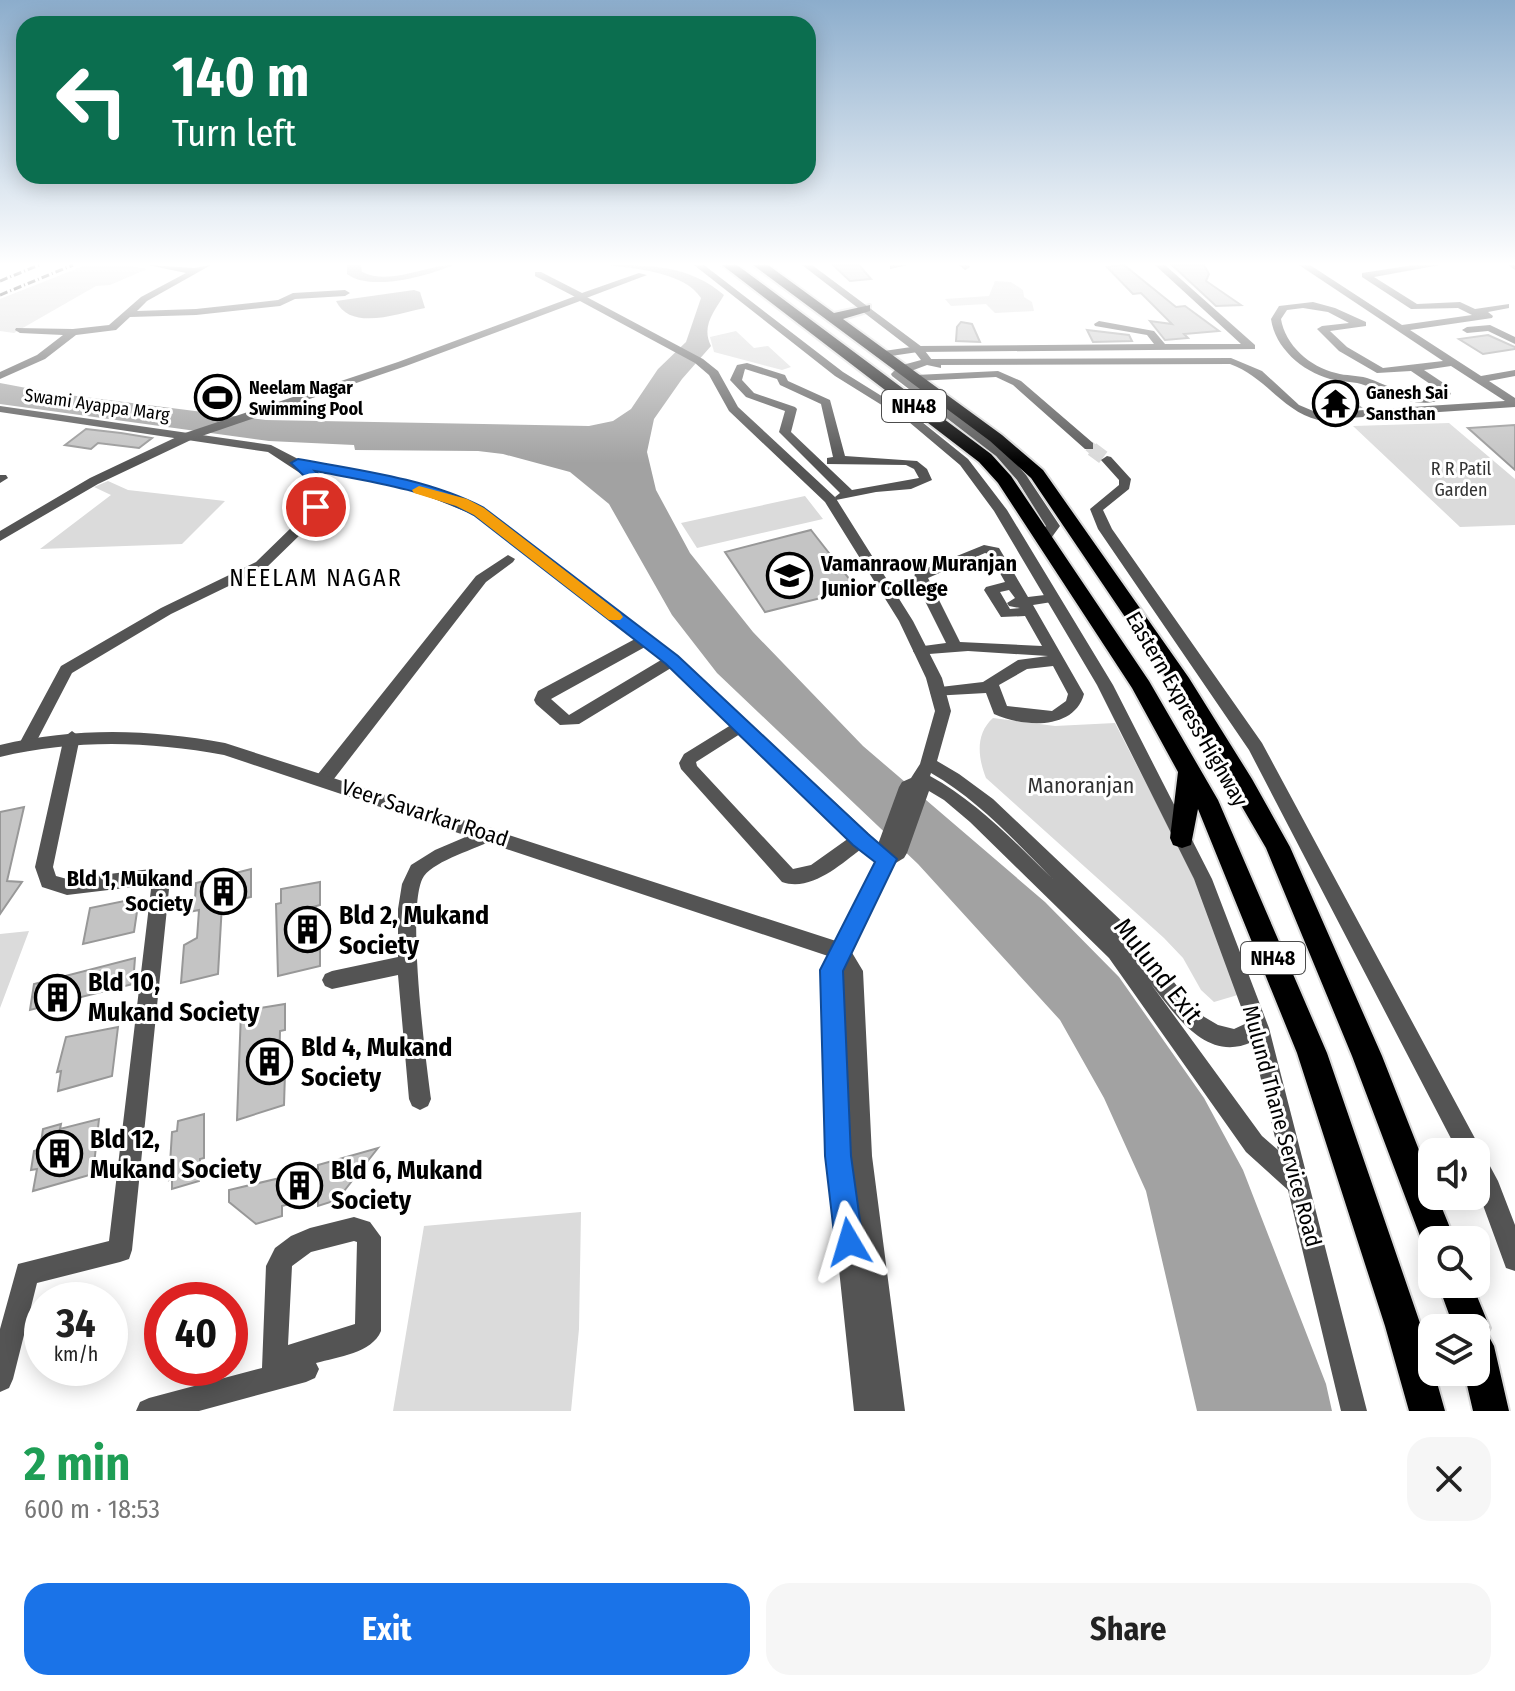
<!DOCTYPE html>
<html lang="en">
<head>
<meta charset="utf-8">
<style>
	:root { --surface:#fff; --page:#f6f6f6; --text:#222; --muted:#767676; --accent:#1a73e8 }
	body { margin:0; font-family:"Fira Sans Condensed",sans-serif; background:var(--page); color:var(--text); height:100vh; display:flex; flex-direction:column; font-size:30px; white-space:nowrap }
	* { box-sizing:border-box; margin:0 }
	p { font-size:26px; color:var(--muted) }
	.icon { flex:none; width:44px; height:44px; fill:none; stroke:currentColor; stroke-width:2; stroke-linecap:round; stroke-linejoin:round }
	.map { position:relative; height:1411px; overflow:hidden }
	.panel { display:flex; flex-direction:column; background:var(--surface); flex:1 }
	.panel>* { flex:none }
	.hud { position:absolute; left:16px; top:16px; width:800px; height:168px; border-radius:24px; box-shadow:0 4px 20px #0003; background:#0b6e4f; color:#fff; overflow:hidden }
	.controls { position:absolute; left:1418px; top:1138px; display:grid; gap:16px }
	.controls a { display:grid; place-items:center; width:72px; height:72px; border-radius:16px; background:var(--surface); box-shadow:0 4px 20px #0003; font-size:40px }
	.speed { position:absolute; left:24px; top:1282px; display:flex; gap:16px; font-size:40px; font-weight:700; text-align:center }
	.speed>* { display:grid; place-content:center; width:104px; height:104px; border-radius:50%; background:var(--surface); box-shadow:0 4px 20px #0003; line-height:1 }
	.speed small { font-size:20px; font-weight:400 }
	.speed .limit { border:12px solid #d22; background:#fff; color:#111 }
	.pin { position:absolute; display:grid; place-items:center; width:68px; height:68px; color:#fff; margin:-34px; border:4px solid #fff; border-radius:50%; box-shadow:0 2px 8px #0007 }
	.me { position:absolute; width:88px; margin:-44px; rotate:353deg; stroke-linejoin:round; filter:drop-shadow(0 0 6px #0008) }
	.turn { display:flex; align-items:center; gap:28px; height:168px; padding:0 24px; font-size:36px }
	.turn .icon { width:104px; height:104px; stroke-width:2.5 }
	.turn b { display:block; font-size:56px; line-height:68px }
	.round { display:grid; place-items:center; flex:none; width:84px; height:84px; border-radius:24px; background:var(--page) }
	.head { display:flex; align-items:center; justify-content:space-between; height:136px; padding:0 24px }
	h1 { font-size:48px; font-weight:700; line-height:60px; color:#1e9e55 }
	.action { display:flex; gap:16px; margin-top:auto; padding:16px 24px }
	.action a { flex:1; height:92px; border-radius:24px; background:var(--accent); color:#fff; font-size:32px; font-weight:700; line-height:92px; text-align:center }
	.action a+a { background:var(--page); color:var(--text) }
	.map>svg:first-child { display:block }
	.green { fill:#dbdbdb }
	.water { fill:#a2a2a2 }
	.building { fill:#c4c4c4; stroke:#989898; stroke-width:2 }
	.lines { fill:none; stroke-linecap:round; stroke-linejoin:round }
	.tertiary-tunnel-far1 { stroke:#d9d9d9; stroke-width:11; stroke-dasharray:11 5; stroke-linecap:butt }
	.tertiary-tunnel { stroke:#d9d9d9; stroke-width:14; stroke-dasharray:14 7; stroke-linecap:butt }
	.trunk-casing { stroke:#dbdbdb; stroke-width:4 }
	.minor { fill:#545454; fill-rule:evenodd }
	.tertiary { fill:#545454; fill-rule:evenodd }
	.trunk { fill:#000; fill-rule:evenodd }
	.rail { stroke:#000; stroke-width:3; stroke-dasharray:8 3 1 3; stroke-linecap:butt }
	.route { fill:#1a73e8; stroke:#114b97; stroke-width:2 }
	.slow { fill:#f59e0b }
	.labels { text-anchor:middle; dominant-baseline:central; stroke-width:6; stroke-linejoin:round; paint-order:stroke }
	.far-poi-label { font-size:18px; font-weight:bold; fill:#000; stroke:#fff; text-anchor:start }
	.far-street-label { font-size:18px; fill:#000; stroke:#fff }
	.far-park-label { font-size:18px; fill:#323232; stroke:#fff }
	.shield { fill:#fff; stroke:#4c4c4c; stroke-width:2 }
	.shield-label { font-size:20px; font-weight:bold; fill:#000 }
	.poi-label { font-size:22px; font-weight:bold; fill:#000; stroke:#fff; text-anchor:start }
	.street-label { font-size:22px; fill:#000; stroke:#fff }
	.park-label { font-size:22px; fill:#323232; stroke:#fff }
	.neighbourhood-label { font-size:24px; letter-spacing:2px; fill:#000; stroke:#fff }
	.near-poi-label { font-size:26px; font-weight:bold; fill:#000; stroke:#fff; text-anchor:start }
	.near-street-label { font-size:26px; fill:#000; stroke:#fff }
</style>
</head>
<body>
<div class="map">
<svg width="1515" height="1411" viewBox="0 0 1515 1411">
	<rect width="100%" height="100%" fill="#fff"/>
	<path class="green" d="M86 265H125L147 269 110 285 96 286 14 333 0 331V299Z
		M995 281 1011 282 1023 290 1024 297 1032 302 1034 311 995 313 986 304 951 306 945 299 989 296Z
		M736 331 754 348 768 346 791 367 782 370 714 352 710 337Z
		M1449 423 1515 479V525L1460 527 1353 426Z
		M108 481 128 490 225 501 182 544 40 549 111 495 94 487Z
		M805 496 823 519 697 548 681 523Z
		M993 718 1055 726 1115 723 1187 863 1237 976 1241 994 1214 1002 1201 990 1183 958 1164 938 986 778C978 758 975 734 993 718Z
		M29 931 0 1008V934Z
		M581 1212 579 1329 571 1411H393L424 1226Z"/>
	<path class="water" d="M347 265H361L362 272C391 286 424 265 454 265 427 276 371 292 347 274Z
		M606 265C650 265 689 265 724 295 714 312 701 326 711 346L682 379 654 419 647 452 656 490 690 553 753 632 863 746 1045 902 1119 977 1204 1098 1243 1170 1326 1384 1332 1411H1197L1146 1191 1104 1098 1060 1020 918 864 717 673 672 615 609 504 570 472 503 454 478 451 355 450 354 445 269 441 0 404V383L53 393 266 420 589 426 613 421 631 409 658 369 686 342 701 298C685 272 633 268 606 265Z
		M414 290 420 292 425 308C399 313 351 332 336 301Z"/>
	<path class="building" d="M833 265H859L871 279 850 281Z
		M1124 265 1176 307 1185 306 1219 331 1184 334 1188 338 1165 340 1150 321 1172 324 1141 293 1133 294 1107 267Z
		M1172 265H1204L1209 274 1206 281 1241 305 1216 306Z
		M961 322 972 324 980 342 956 341 957 327Z
		M1087 330 1129 335 1132 341 1093 342Z
		M1488 335 1515 347V349L1483 354 1459 339Z
		M1346 396 1360 407 1314 408 1313 398Z
		M1515 425V470L1468 428Z
		M86 429 121 433 152 438 139 448 98 443 91 449 65 445Z
		M811 530 857 589 765 612 725 552Z
		M24 807 7 881 22 882 0 914V812Z
		M251 869V897L222 904 218 974 181 983 184 945 197 938 199 910 189 912 190 900 195 899 196 883Z
		M320 882V905L313 907 314 940 320 939V966L278 976 276 904 281 903V889Z
		M139 898 134 932 83 944 90 908Z
		M135 958 133 984 30 1010 34 984Z
		M285 1004V1030L280 1031 279 1074 285 1073 284 1105 237 1120 241 1011Z
		M118 1027 112 1076 58 1091 61 1071 57 1072 66 1037Z
		M204 1114V1158L200 1159 199 1181 172 1189V1179L169 1180 172 1132 177 1131 178 1121Z
		M99 1119 93 1174 33 1191 37 1169 31 1170 34 1151 40 1149 43 1129 61 1124 60 1129Z
		M378 1148 337 1200 318 1206V1196L282 1206V1216L256 1224 229 1202V1190L318 1169V1165Z"/>
	<g class="lines">
		<path class="tertiary-tunnel-far1" d="M1089 446 1095 451"/>
		<path class="tertiary-tunnel" d="M1092 449 1107 460"/>
		<defs>
			<path id="trunk" d="M722 265H737L991 454 1011 476 1149 681 1218 800 1327 1053 1421 1326 1445 1411H1409L1385 1326 1297 1053 1198 809 1191 845 1182 848 1173 845 1170 838 1178 772 1132 688 998 483 979 462Z
				M753 265H768L834 313 870 305V311L843 319 1002 435 1043 470 1189 678 1252 779 1290 847 1382 1056 1432 1183V1196H1437L1455 1240H1432V1254L1426 1252 1352 1056 1266 848 1173 688 1031 478 990 441Z
				M1438 1284H1472L1490 1328 1487 1333 1494 1346 1509 1411H1473L1464 1372H1476V1328H1454Z"/>
		</defs>
		<use href="#trunk" class="trunk-casing"/>
		<path class="minor" d="M148 265 194 268 211 265 147 301 137 311 196 309 278 300 293 293 345 290 350 293 345 296 295 299 280 306 196 315 130 317 116 330 76 335 45 359 0 379V372L37 355 63 335 20 333 15 330 16 328 73 329 109 325 141 297 186 273Z
			M890 265H908L890 269Z
			M959 265H969L970 267 965 270Z
			M1155 265H1165L1255 345V349L918 352 884 357 879 354 884 351 918 346 1154 344 1147 335 1095 326 1094 324 1099 321 1154 331 1165 344H1241Z
			M1299 265H1310L1402 325 1472 315 1458 308 1411 309 1362 277V273L1414 265H1440L1374 277 1417 304 1460 302 1475 309 1509 304V308L1488 312 1493 316 1492 318 1410 330 1481 376 1515 370V376L1489 381 1515 398V407L1318 420C1282 411 1265 376 1230 364L928 365 923 362 928 359 1231 358 1262 371 1299 405 1318 413 1505 401 1451 366 1424 370 1445 384 1451 394C1423 415 1389 393 1361 384 1351 381 1340 382 1330 379 1302 371 1275 348 1271 319L1279 306 1313 302 1335 308 1366 322V326L1330 331 1347 347 1383 368 1443 361ZM1303 308 1328 312 1349 323 1322 326 1317 329 1339 351 1377 373 1411 371 1436 388 1439 393C1413 402 1391 386 1367 378 1357 375 1346 376 1336 373 1310 367 1285 345 1281 319L1287 310Z
			M1509 265H1515V270Z
			M535 272H541L582 293 639 273 647 275 581 300 535 276Z
			M1490 325 1515 337V344L1488 331 1467 333 1462 330 1467 327Z
			M747 363 785 375 788 381 830 400 845 456 917 461 927 469 932 480 911 489 876 492 836 500 835 497 840 493 779 432 785 411 746 397 730 380 737 365ZM745 369 777 379 780 385 821 404 833 457 827 458V464L906 465 914 469 919 478 852 490 791 432 797 409 795 407 754 393 742 380Z
			M0 406 271 445 300 460 419 484 484 509 677 656 896 859 893 864 887 866 861 849C840 865 811 892 782 882L681 769 679 763 684 754 731 725 671 668 579 724 560 725 536 704 534 700 538 691 635 639 474 515 410 489 311 470 327 494 322 507 305 530 266 568 171 614 72 673 33 748H21L19 744 61 666 161 608 256 562 295 524 310 506 315 494 303 475 268 452 0 412ZM645 647 661 660 569 715 551 699ZM740 734 849 838 811 865 793 869 697 766 696 762Z
			M0 475H6L8 478 0 483Z
			M984 545 999 548 1028 597 1053 594 1060 598 1058 601 1033 605 1084 694C1074 731 1022 727 994 714L986 693 932 696 930 692 932 688 983 682 1018 660 1048 656 968 651 916 655 913 651 916 647 946 643 918 587 886 592 879 588 886 584 914 579 915 573ZM985 553 989 554 1005 582 986 587 984 590 1001 617 1025 616 1042 646 960 642 928 578ZM1009 590 1015 598 1007 603 1009 606 1020 608 1010 609 1000 592ZM1053 666 1068 694 1066 701 1052 711 1007 706 999 685 1027 669Z
			M508 555 515 559 513 562 486 582 330 784H318L315 779 318 774 476 576Z
			M72 731 80 737 53 867 56 876 67 879 151 869 165 875 169 889 132 1250 129 1259 120 1262 37 1283 13 1379 9 1388 0 1392V1329L18 1264 109 1241 151 889 150 885 67 895 42 887 35 867 64 737Z
			M489 827 495 829 498 834 495 839C476 849 436 860 424 876 405 903 426 1061 431 1099L428 1106 420 1110 412 1106 409 1099 398 975 332 989 325 986 322 980 325 974 332 971 398 957V909L402 884 411 865 435 850Z
			M354 1217 370 1222 381 1237V1331C372 1353 338 1357 316 1363L319 1369 315 1378 306 1382 199 1411H136L140 1402 149 1398 262 1368 266 1266 275 1248 291 1236 310 1228ZM354 1241 357 1242 355 1324 288 1345 292 1266 311 1252Z"/>
		<path class="tertiary" d="M694 265H704L843 372 917 418 968 459 1007 510 1113 685 1212 879 1269 1028 1367 1411H1341L1288 1190 1246 1152 1109 958 970 822 944 800 929 791 907 853 904 858 894 864 851 951 863 971 872 1156 905 1411H854L827 1156 821 970 828 956 224 755C148 741 75 739 0 757V745C76 727 149 729 225 743L836 941 878 859 877 847 899 787 902 782 911 778 920 764 935 711 926 678 899 621 825 502 729 411 709 375 695 363 580 301 406 366 193 439 98 484 0 541V531L90 478 185 433 398 362 581 294 703 359 718 371 738 407 835 497 913 621 942 678 951 711 937 761 959 774 993 799 1130 929 1201 1015 1218 1025 1234 1029 1247 1023 1194 879 1097 685 994 511 960 465 909 422 835 376ZM931 773C982 802 1021 848 1062 888 1020 848 981 804 930 776ZM841 970 843 973 851 1172 849 1156ZM1151 984C1176 1015 1206 1063 1252 1042L1278 1150 1262 1136Z
			M802 265H812L922 347 932 360 941 364V368L927 365 903 374 1004 450 1026 475 1060 526 1049 541H1039L1037 538 1046 526 1017 480 996 456 892 376 891 374 899 366 921 360 914 351Z
			M998 371 1021 381 1093 443V449H1085L1013 385 996 377 916 381 911 378 916 375Z
			M1107 456 1111 457 1131 479 1129 489 1103 510 1112 529 1262 743 1478 1144 1481 1154 1484 1155 1498 1181 1515 1225V1271L1506 1268 1476 1186V1152H1458L1249 750 1098 529 1090 509 1119 485V480L1101 460Z"/>
		<use href="#trunk" class="trunk"/>
		<path class="rail" d="M0 281 39 265
			M0 295 73 265"/>
	</g>
	<linearGradient id="sky" x2="0" y2="1"><stop stop-color="#8cadcc"/><stop offset="0.57" stop-color="#fff"/><stop offset="1" stop-color="#fff" stop-opacity="0"/></linearGradient>
	<rect width="1515" height="463" fill="url(#sky)"/>
	<path class="route" d="M298 459C359 470 429 479 484 508L678 656 868 834 897 859 843 971 851 1156 863 1242 859 1252 849 1256 839 1252 835 1242 825 1156 820 970 875 862 853 845 666 664 474 515C426 489 367 481 315 471L323 479 329 494 321 510H311L309 507 314 494 309 481 291 463Z"/>
	<path class="slow" d="M419 486 467 499 484 508 620 613 623 617 620 620H609L474 515 456 506 414 493 412 490Z"/>
	<defs>
		<symbol id="stadium-ring" viewBox="-11 -11 22 22"><circle r="9.5" fill="#fff" stroke="#000" stroke-width="1.5"/><path d="M0-5a6.5 5 0 1 0 0 10a6.5 5 0 1 0 0-10ZM-3.5-1.8h7v3.6h-7Z" fill="#000"/></symbol>
		<symbol id="temple-ring" viewBox="-11 -11 22 22"><circle r="9.5" fill="#fff" stroke="#000" stroke-width="1.5"/><path d="M0-6L5-2H3V0L6.5 2.5H4V6H1.5V3h-3V6H-4V2.5H-6.5L-3 0V-2H-5Z" fill="#000"/></symbol>
		<symbol id="university-ring" viewBox="-11 -11 22 22"><circle r="9.5" fill="#fff" stroke="#000" stroke-width="1.5"/><path d="M0-5L7-2L0 1L-7-2ZM-4 1L0 2.5L4 1V4Q0 6-4 4Z" fill="#000"/></symbol>
		<symbol id="building-ring" viewBox="-11 -11 22 22"><circle r="9.5" fill="#fff" stroke="#000" stroke-width="1.5"/><path d="M-4-6H4V6H1V3H-1V6H-4ZM-2.5-4.3h1.7v1.8h-1.7ZM.8-4.3h1.7v1.8H.8ZM-2.5-1h1.7V.8h-1.7ZM.8-1h1.7V.8H.8Z" fill="#000"/></symbol>
	</defs>
	<g fill-rule="evenodd">
		<use href="#stadium-ring" x="192" y="372" width="51" height="51"/>
		<use href="#temple-ring" x="1310" y="378" width="51" height="51"/>
		<use href="#university-ring" x="764" y="550" width="51" height="51"/>
		<use href="#building-ring" x="198" y="866" width="51" height="51"/>
		<use href="#building-ring" x="282" y="904" width="51" height="51"/>
		<use href="#building-ring" x="32" y="972" width="51" height="51"/>
		<use href="#building-ring" x="244" y="1036" width="51" height="51"/>
		<use href="#building-ring" x="34" y="1128" width="51" height="51"/>
		<use href="#building-ring" x="274" y="1160" width="51" height="51"/>
	</g>
	<g class="labels">
		<g class="far-poi-label">
			<text x="249" y="388">Neelam Nagar<tspan x="249" dy="21">Swimming Pool</tspan></text>
			<text x="1366" y="393">Ganesh Sai<tspan x="1366" dy="21">Sansthan</tspan></text>
		</g>
		<g class="far-street-label">
			<text transform="translate(97 405) rotate(8)">Swami Ayappa Marg</text>
		</g>
		<g class="far-park-label">
			<text x="1461" y="469">R R Patil<tspan x="1461" dy="21">Garden</tspan></text>
		</g>
		<g class="shield">
			<rect x="882" y="390" width="64" height="32" rx="6"/>
			<rect x="1241" y="942" width="64" height="32" rx="6"/>
		</g>
		<g class="shield-label">
			<text x="914" y="406">NH48</text>
			<text x="1273" y="958">NH48</text>
		</g>
		<g class="poi-label">
			<text x="821" y="563">Vamanraow Muranjan<tspan x="821" dy="25">Junior College</tspan></text>
			<text x="193" y="878" text-anchor="end">Bld 1, Mukand<tspan x="193" dy="25">Society</tspan></text>
		</g>
		<g class="street-label">
			<text transform="translate(1187 709) rotate(60)">Eastern Express Highway</text>
			<text transform="translate(425 813) rotate(18)">Veer Savarkar Road</text>
			<text transform="translate(1282 1126) rotate(75)">Mulund Thane Service Road</text>
		</g>
		<g class="park-label">
			<text x="1081" y="785">Manoranjan</text>
		</g>
		<g class="neighbourhood-label">
			<text x="316" y="578">NEELAM NAGAR</text>
		</g>
		<g class="near-poi-label">
			<text x="339" y="915">Bld 2, Mukand<tspan x="339" dy="30">Society</tspan></text>
			<text x="88" y="982">Bld 10,<tspan x="88" dy="30">Mukand Society</tspan></text>
			<text x="301" y="1047">Bld 4, Mukand<tspan x="301" dy="30">Society</tspan></text>
			<text x="90" y="1139">Bld 12,<tspan x="90" dy="30">Mukand Society</tspan></text>
			<text x="331" y="1170">Bld 6, Mukand<tspan x="331" dy="30">Society</tspan></text>
		</g>
		<g class="near-street-label">
			<text transform="translate(1158 971) rotate(52)">Mulund Exit</text>
		</g>
	</g>
</svg>
<div class="controls">
<a><svg class="icon" aria-label="sound" viewBox="0 0 24 24"><path d="M4 9h4l5-4v14l-5-4H4zM17 9q2 3 0 6"/></svg></a>
<a><svg class="icon" aria-label="search" viewBox="0 0 24 24"><circle cx="10" cy="10" r="6"/><path d="M15 15l6 6"/></svg></a>
<a><svg class="icon" aria-label="layers" viewBox="0 0 24 24"><path d="M12 4l9 5-9 5-9-5zM3 14l9 5 9-5"/></svg></a>
</div>
<div class="speed"><div>34<small>km/h</small></div><div class="limit">40</div></div>
<div class="pin" style="left:316px;top:507px;background:#d93025"><svg class="icon" aria-label="arrive" viewBox="0 0 24 24"><path d="M6 21V4h12l-3 4 3 4H6"/></svg></div>
<svg class="me" style="left:849px;top:1242px" viewBox="-20 -20 40 40"><path d="M0-17L14 15 0 8-14 15z" fill="#1a73e8" stroke="#fff" stroke-width="4"/></svg>
<div class="hud">
<div class="turn"><svg class="icon" aria-label="left" viewBox="0 0 24 24"><path d="M17 20v-9H6M10 6l-5 5 5 5"/></svg><div><b>140 m</b>Turn left</div></div>
</div>
</div>
<section class="panel">
<div class="head"><div><h1>2 min</h1><p>600 m · 18:53</p></div><a class="round"><svg class="icon" aria-label="close" viewBox="0 0 24 24"><path d="M6 6l12 12M18 6L6 18"/></svg></a></div>
<div class="action"><a>Exit</a><a>Share</a></div>
</section>
</body>
</html>
